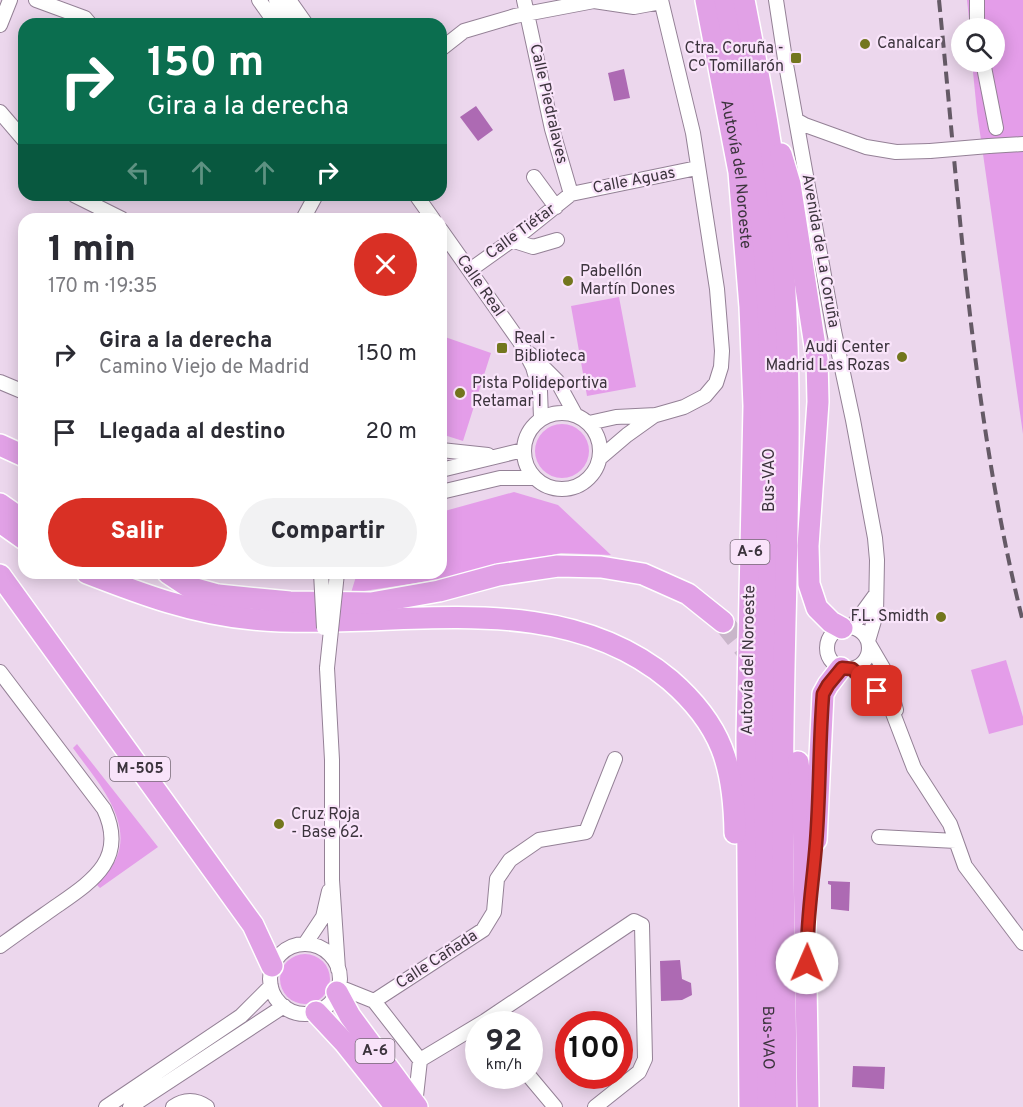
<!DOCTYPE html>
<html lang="es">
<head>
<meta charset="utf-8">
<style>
	:root { --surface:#fff; --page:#f2f2f3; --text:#2b2b33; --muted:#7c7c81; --accent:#d93025 }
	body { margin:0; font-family:Overpass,sans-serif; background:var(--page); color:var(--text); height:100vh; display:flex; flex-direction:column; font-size:22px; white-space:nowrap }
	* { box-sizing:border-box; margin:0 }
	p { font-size:20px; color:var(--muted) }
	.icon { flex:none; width:33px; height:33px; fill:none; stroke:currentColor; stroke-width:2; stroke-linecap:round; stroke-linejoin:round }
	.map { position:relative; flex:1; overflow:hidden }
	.panel { position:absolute; left:18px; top:213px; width:429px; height:366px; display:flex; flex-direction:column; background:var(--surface); border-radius:18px; box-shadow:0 3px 15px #0003 }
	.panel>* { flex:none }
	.banner { position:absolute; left:18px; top:18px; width:429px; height:183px; border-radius:18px; box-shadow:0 3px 15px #0003; background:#0b6e4f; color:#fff; overflow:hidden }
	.fabs { position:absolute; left:951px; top:18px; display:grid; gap:12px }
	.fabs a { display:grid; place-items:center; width:54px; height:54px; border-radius:50%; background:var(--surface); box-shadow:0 3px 15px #0003; font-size:30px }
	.speed { position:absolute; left:465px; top:1011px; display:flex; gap:12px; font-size:30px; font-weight:700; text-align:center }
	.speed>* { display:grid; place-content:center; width:78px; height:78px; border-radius:50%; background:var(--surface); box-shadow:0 3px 15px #0003; line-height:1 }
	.speed small { font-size:15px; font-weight:400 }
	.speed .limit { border:9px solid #d22; background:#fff; color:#111 }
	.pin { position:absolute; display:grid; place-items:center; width:51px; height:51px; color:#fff; margin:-26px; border-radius:12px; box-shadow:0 3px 9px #0006 }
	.me { position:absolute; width:66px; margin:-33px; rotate:1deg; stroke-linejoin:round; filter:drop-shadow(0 0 4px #0008) }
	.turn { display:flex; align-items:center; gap:21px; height:126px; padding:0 30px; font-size:27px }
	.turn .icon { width:78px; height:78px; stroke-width:2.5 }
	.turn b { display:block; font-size:42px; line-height:51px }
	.lanes { display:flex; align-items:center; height:57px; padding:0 30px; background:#0003; justify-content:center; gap:30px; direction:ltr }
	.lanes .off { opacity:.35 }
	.round { display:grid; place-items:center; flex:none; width:63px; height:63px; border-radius:32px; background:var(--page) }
	.overview { display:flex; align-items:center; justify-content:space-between; height:102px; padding:0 30px }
	h1 { font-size:36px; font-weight:800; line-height:45px }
	.action { display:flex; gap:12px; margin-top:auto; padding:12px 30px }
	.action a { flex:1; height:69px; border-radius:36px; background:var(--accent); color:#fff; font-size:24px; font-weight:800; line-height:69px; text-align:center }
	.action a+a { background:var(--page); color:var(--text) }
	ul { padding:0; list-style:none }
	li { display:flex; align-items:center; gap:18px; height:78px; padding:0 30px }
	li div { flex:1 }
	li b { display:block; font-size:22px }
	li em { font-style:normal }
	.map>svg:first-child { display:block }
	.green { fill:#e49de9 }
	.water { fill:#ad6ab3 }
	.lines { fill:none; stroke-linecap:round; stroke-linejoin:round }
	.highway-tunnel { stroke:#c9b6ca; stroke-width:21; stroke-dasharray:21 10; stroke-linecap:butt }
	.minor-casing { stroke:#948196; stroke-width:16 }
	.highway-casing { stroke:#fff; stroke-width:24 }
	.minor { stroke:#fff; stroke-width:14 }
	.highway { stroke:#e1a1e6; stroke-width:21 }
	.rail { stroke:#655a66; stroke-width:4; stroke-dasharray:12 6; stroke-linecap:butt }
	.minor-bridge-casing { stroke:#948196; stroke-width:16; stroke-linecap:butt }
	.minor-bridge { stroke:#fff; stroke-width:14 }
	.route-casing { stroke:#8d1f18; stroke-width:15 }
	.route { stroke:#d93025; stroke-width:10 }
	.poi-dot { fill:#73761e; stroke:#f9e4fa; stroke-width:2 }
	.labels { text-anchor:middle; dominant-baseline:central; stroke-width:4.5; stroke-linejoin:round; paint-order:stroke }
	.shield { fill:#f9e4fa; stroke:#756976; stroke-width:1.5 }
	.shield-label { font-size:15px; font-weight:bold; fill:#3c343d }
	.poi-label { font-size:16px; fill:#3c343d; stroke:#f9e4fa; text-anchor:start }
	.street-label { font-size:16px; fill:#3c343d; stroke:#f9e4fa }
</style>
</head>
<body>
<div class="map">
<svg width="1023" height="1107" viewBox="0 0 1023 1107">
	<rect width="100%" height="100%" fill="#ecd7ed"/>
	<path class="green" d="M967 0H1023V434L977 112 972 62H994V28H970Z
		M619 297 636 387 587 396 571 306Z
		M445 337 491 353 463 441 441 434V351Z
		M535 451a27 27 0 1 1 54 0a27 27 0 1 1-54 0Z
		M514 492 558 505 611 555 561 553 429 581 351 593 357 573H441V512Z
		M1006 660 1023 717V725L989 734 971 670Z
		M77 744 158 847 100 888 97 885C103 877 112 868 116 859 134 819 94 778 73 748Z
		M280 979a25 25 0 1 1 50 0a25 25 0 1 1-50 0Z"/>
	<path class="water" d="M624 69 630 98 614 101 608 73Z
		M476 106 493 130 478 141 460 117Z
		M828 881 850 882 849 911 831 909V885L828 884Z
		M680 960 682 979 691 983 692 995 682 1000 661 1001 660 961Z
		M853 1066 885 1067 884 1089 852 1087Z"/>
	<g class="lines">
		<path class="highway-tunnel" d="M723 622 756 663"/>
		<defs>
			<path id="minor" d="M36 0 85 18 90 24
				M259 0 276 24
				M276 0 291 24
				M289 0 306 24
				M524 0 552 129 571 194
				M776 0 785 59 834 331 853 420 875 538 877 560 876 614 868 641
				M0 25 10 0
				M977 28V0
				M441 49 464 31 515 16 594 1 634 7 661 2
				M983 62 996 128
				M0 112 24 140
				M796 120 805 125 866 147 896 152 930 151
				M989 146 1023 144
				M534 177 556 207
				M74 195 122 219
				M416 195 433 219
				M303 219 316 195
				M441 230 520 342 533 367 540 391 541 418
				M511 240 533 247 557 240
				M470 270 526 230 571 194 697 168
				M530 354 557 381 575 414
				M0 382 24 392
				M524 451a38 38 0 1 1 76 0a38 38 0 1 1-76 0Z
				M589 423 616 417 656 415 684 407 705 396 716 383 721 367 722 351 717 289 693 133 661 0
				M441 450 488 455
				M600 458 627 435 655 415
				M441 470 523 450
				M441 492 500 478H535
				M852 627 876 594
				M827 648a21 21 0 1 1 42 0a21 21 0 1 1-42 0Z
				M869 644 886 673 896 710
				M327 668 332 760V880L338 969
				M852 669 877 691 891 708 914 768 950 824 965 866 1023 943
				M0 672 104 809C127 858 94 880 58 905 38 919 19 932 0 946
				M879 837 956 841
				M305 944 323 917 329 891
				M270 979a35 35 0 1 1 70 0a35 35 0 1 1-70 0Z
				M339 987 374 1001 483 930 494 912 497 879 510 860 539 840 586 832 615 759
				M374 1001 420 1060 415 1105
				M420 1060 485 1021 634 921 642 925 645 1059 639 1072 595 1107
				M529 1076 555 1107
				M106 1107 241 1016 271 986
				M130 1107 284 1006
				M173 1107C184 1099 196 1099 207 1107"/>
			<g id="highway">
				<path id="s1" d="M706 0 739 172 750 307 754 406 747 738 750 1107"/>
				<path id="s2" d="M725 0C743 91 760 183 766 276 776 420 768 566 766 711 764 843 767 975 768 1107"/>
				<path d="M744 0C758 73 773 146 780 220 795 389 785 559 783 728 781 854 786 981 786 1107"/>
				<path d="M781 154 790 184 817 359 818 402 808 546 809 584 817 608 831 622 842 628"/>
				<path d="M0 445 24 456"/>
				<path d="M0 504 24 521"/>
				<path d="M0 522 24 539"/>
				<path d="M87 573C141 594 194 614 253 619 390 632 553 582 670 680 722 725 734 766 735 833"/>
				<path d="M168 573 189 587 218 595 290 602 371 603 439 591 498 575 558 566 601 567 643 574 688 594 723 622"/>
				<path d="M0 575 253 925 272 966"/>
				<path d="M798 762 803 801 808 1107"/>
				<path d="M816 840 823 694 828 685 841 668"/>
				<path d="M337 992 350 1016 417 1107"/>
				<path d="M316 1012 344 1042 396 1107"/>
			</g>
		</defs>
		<use href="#minor" class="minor-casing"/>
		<use href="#highway" class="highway-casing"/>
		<use href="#minor" class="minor"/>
		<use href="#highway" class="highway"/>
		<path class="rail" d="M939 0C960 208 972 418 1023 622"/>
		<defs>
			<path id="minor-bridge" d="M930 151 989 146
				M321 573 324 628
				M327 668 337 573"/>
		</defs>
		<use href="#minor-bridge" class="minor-bridge-casing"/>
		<use href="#minor-bridge" class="minor-bridge"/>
	</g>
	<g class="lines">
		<defs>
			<path id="route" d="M807 963C806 923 813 883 816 843 820 793 819 744 823 694L828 685 842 668 852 669 877 691"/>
		</defs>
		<use href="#route" class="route-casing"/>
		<use href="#route" class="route"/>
	</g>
	<g class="poi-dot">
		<circle cx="865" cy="44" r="6"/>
		<rect x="790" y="52" width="12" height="12" rx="3"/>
		<circle cx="568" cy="281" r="6"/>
		<rect x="496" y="342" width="12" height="12" rx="3"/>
		<circle cx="902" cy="357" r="6"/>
		<circle cx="460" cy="393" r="6"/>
		<circle cx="941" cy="617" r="6"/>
		<circle cx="279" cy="824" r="6"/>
	</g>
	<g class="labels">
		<g class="shield">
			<rect x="730.5" y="540" width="39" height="24" rx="4.5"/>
			<rect x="110" y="757" width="60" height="24" rx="4.5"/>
			<rect x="355.5" y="1039" width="39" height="24" rx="4.5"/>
		</g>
		<g class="shield-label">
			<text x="750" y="552">A-6</text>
			<text x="140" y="769">M-505</text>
			<text x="375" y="1051">A-6</text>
		</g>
		<g class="poi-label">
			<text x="877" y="44">Canalcar</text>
			<text x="784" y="49" text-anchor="end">Ctra. Coruña -<tspan x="784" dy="18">Cº Tomillarón</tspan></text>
			<text x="580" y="272">Pabellón<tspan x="580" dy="18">Martín Dones</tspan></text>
			<text x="514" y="339">Real -<tspan x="514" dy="18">Biblioteca</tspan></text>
			<text x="890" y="348" text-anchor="end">Audi Center<tspan x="890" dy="18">Madrid Las Rozas</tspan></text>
			<text x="472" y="384">Pista Polideportiva<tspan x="472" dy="18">Retamar I</tspan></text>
			<text x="929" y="617" text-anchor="end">F.L. Smidth</text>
			<text x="291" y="815">Cruz Roja<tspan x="291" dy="18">- Base 62.</tspan></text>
		</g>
		<g class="street-label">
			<text transform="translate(548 104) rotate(77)">Calle Piedralaves</text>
			<text stroke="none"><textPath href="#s1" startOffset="177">Autovía del Noroeste</textPath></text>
			<text transform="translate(634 181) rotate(-11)">Calle Aguas</text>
			<text transform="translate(521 232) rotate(-36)">Calle Tiétar</text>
			<text transform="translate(820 251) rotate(80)">Avenida de La Coruña</text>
			<text transform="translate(480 286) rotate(55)">Calle Real</text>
			<text transform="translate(770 480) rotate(-90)">Bus-VAO</text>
			<text transform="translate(749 660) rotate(-89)">Autovía del Noroeste</text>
			<text transform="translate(437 960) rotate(-33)">Calle Cañada</text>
			<text stroke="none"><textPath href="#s2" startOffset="1041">Bus-VAO</textPath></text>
		</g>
	</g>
</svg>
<div class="fabs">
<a><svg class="icon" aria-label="search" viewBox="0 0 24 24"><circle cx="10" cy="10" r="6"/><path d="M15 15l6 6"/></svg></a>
</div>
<div class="speed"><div>92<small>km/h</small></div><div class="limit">100</div></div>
<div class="pin" style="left:877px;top:691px;background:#d93025"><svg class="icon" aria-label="arrive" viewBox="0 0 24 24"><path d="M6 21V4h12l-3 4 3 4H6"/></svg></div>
<svg class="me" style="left:807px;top:963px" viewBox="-20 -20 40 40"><circle r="19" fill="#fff"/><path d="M0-13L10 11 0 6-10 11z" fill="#d93025"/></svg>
<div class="banner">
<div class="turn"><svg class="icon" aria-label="right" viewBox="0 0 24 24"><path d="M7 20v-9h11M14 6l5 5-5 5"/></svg><div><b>150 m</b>Gira a la derecha</div></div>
<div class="lanes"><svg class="icon off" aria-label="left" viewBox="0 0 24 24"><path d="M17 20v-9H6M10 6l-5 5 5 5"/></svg><svg class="icon off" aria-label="ahead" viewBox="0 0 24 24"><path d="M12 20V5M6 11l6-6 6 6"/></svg><svg class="icon off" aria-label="ahead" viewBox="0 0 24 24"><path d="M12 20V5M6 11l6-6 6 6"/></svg><svg class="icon" aria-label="right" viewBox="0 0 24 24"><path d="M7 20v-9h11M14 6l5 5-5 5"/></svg></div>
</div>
<section class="panel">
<div class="overview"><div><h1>1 min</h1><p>170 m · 19:35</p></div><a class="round" style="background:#d93025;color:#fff"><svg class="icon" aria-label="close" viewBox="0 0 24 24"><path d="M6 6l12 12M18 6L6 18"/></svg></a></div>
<ul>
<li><svg class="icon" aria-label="right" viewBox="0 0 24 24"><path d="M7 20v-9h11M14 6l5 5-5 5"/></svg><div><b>Gira a la derecha</b><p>Camino Viejo de Madrid</p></div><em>150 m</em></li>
<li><svg class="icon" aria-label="arrive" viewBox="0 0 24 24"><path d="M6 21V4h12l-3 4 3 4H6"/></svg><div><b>Llegada al destino</b></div><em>20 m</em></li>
</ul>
<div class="action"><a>Salir</a><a>Compartir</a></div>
</section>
</div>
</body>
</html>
